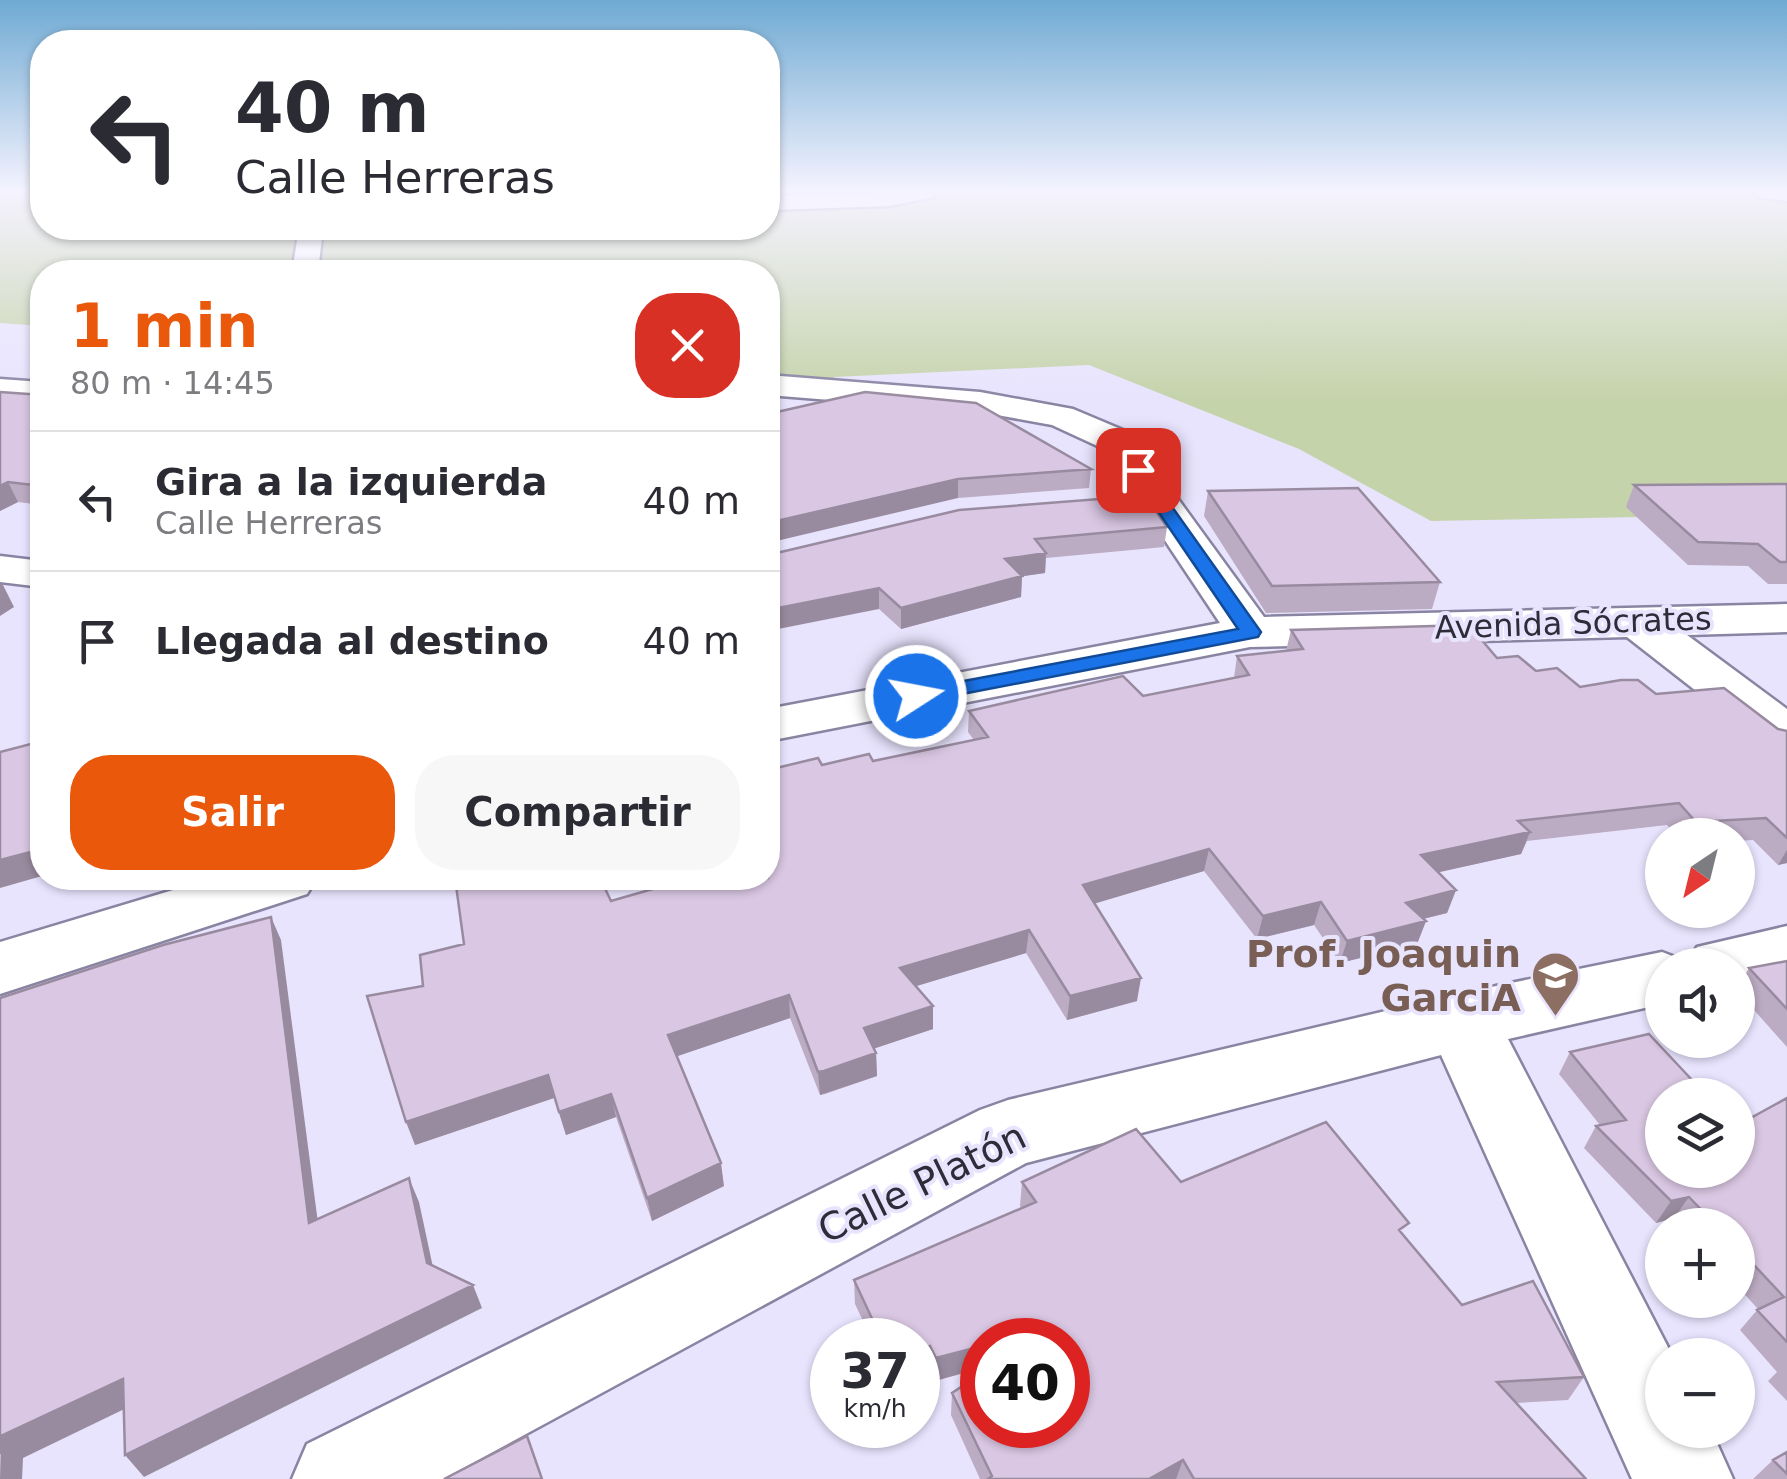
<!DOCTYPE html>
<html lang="es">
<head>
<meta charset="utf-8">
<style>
	:root { --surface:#fff; --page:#f7f7f7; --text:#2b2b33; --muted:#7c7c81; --line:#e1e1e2; --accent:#ea580c }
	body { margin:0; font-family:"DejaVu Sans",sans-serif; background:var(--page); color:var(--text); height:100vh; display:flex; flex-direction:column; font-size:38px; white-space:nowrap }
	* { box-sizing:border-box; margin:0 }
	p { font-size:32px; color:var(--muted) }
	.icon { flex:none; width:55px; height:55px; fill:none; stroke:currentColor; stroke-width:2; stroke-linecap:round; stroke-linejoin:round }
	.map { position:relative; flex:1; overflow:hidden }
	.details { position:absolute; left:30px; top:260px; width:750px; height:630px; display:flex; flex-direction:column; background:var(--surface); border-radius:40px; box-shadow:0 2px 8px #0004 }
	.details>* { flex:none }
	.top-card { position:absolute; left:30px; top:30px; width:750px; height:210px; border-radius:40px; box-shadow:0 2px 8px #0004; background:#fff; color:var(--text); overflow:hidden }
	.needle { width:65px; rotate:215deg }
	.buttons { position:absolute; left:1645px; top:818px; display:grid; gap:20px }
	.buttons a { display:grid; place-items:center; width:110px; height:110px; border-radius:50%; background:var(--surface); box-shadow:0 2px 8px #0004; font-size:50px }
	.speed { position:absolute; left:810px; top:1318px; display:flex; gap:20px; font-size:50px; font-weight:700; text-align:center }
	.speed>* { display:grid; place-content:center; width:130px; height:130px; border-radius:50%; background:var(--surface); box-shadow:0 2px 8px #0004; line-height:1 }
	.speed small { font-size:25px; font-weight:400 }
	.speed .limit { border:15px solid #d22; background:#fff; color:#111 }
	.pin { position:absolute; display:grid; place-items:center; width:85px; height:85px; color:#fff; margin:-42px; border-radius:20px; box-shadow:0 5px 15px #0006 }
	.me { position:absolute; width:110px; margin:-55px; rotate:79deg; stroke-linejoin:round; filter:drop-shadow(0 0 8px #0008) }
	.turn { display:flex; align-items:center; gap:35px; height:210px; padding:0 40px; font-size:45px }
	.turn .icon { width:130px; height:130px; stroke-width:2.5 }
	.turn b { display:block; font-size:70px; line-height:85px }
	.round { display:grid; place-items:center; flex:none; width:105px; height:105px; border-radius:40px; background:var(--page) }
	.head { display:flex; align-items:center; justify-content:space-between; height:170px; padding:0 40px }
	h1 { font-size:60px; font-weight:600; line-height:75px; color:var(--accent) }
	.button { display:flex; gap:20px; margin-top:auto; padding:20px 40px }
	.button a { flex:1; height:115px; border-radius:40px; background:var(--accent); color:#fff; font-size:40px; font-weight:600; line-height:115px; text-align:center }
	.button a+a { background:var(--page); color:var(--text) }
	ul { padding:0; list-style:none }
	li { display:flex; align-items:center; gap:30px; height:140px; padding:0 40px; border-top:2px solid var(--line) }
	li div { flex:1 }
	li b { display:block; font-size:38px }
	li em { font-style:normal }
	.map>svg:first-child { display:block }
	.green { fill:#c5d3ab }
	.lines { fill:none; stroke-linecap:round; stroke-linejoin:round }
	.minor-casing { stroke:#8984a2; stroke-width:5 }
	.minor { fill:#fff; fill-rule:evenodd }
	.wall { fill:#bbabc3 }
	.shaded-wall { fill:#998b9f }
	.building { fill:#dac7e3; stroke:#998b9f; stroke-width:2.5 }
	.route { fill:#1a73e8; stroke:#114b97; stroke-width:2.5 }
	.labels { text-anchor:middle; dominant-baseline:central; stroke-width:8; stroke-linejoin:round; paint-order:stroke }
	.street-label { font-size:32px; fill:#2e2c38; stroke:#e8e4fe }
	.near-education-label { font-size:38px; font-weight:bold; fill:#785e54; stroke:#e8e4fe; text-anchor:end }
	.near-street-label { font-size:38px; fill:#2e2c38; stroke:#e8e4fe }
</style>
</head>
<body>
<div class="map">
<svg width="1787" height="1479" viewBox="0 0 1787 1479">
	<rect width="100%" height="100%" fill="#e8e4fe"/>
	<path class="green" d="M0 192H42V228H419L516 237 540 228H768V192L1787 194V514L1431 521 1299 449 1089 365 834 377 831 391 768 385V272H42V326L0 323Z"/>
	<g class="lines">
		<defs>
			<path id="minor" d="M936 192 933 197 889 206 768 210V196Z
				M1755 192H1787V201L1758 197Z
				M299 228H323L318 272H292Z
				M768 375 980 392 1073 409 1130 433 1264 617 1787 604V632L1687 635 1787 709V751L1768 747 1627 637 1250 647 768 741V709L1220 623 1104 449 1052 425 980 412 768 395Z
				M0 379 42 382V402L0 399Z
				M0 556 42 561V587L0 582Z
				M213 878H317L307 894 0 994V942Z
				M1787 926V976L1738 987V965H1662V1004L1508 1039 1672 1355H1662V1430H1711L1733 1479H1632L1441 1055 1026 1163 443 1479H292L307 1444 980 1110 1008 1100 1462 993 1662 952 1688 962 1697 947Z"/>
		</defs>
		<use href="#minor" class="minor-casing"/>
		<use href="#minor" class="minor"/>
	</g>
	<path class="wall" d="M0 392 42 395V505L18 502 0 511Z
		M768 414 1091 469 1089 488 958 498Z
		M1787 484V584H1768L1748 566 1688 565 1626 507 1634 485Z
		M1208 491 1440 582 1432 609 1266 613 1204 516Z
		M1167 527 1164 547 1046 558 1045 573 1022 576 1021 597 901 629 879 609 768 555Z
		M1291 630 1497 658 1580 687 1656 694 1787 731V863L1778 865 1753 840 1738 841V835H1676L1667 825 1527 841 1521 854 1438 872 1456 890 1447 913 1423 919 1426 921 1417 944 1340 963 1314 925 1257 939 1204 871 1095 903 1137 1001 1067 1020 1026 953 916 986 933 1029 874 1048 876 1053 877 1076 825 1094 820 1095 790 1018 677 1056 724 1186 652 1221 616 1117 566 1135 554 1098 415 1145 423 986 464 944 611 901 768 878 822 765 873 761 974 740 968 732 969 711 1143 696 1234 678 1237 656 1286 651Z
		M1787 961V1047L1738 992V987L1749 968Z
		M1570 1052 1706 1095 1662 1170 1787 1098V1401L1768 1381 1777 1372 1740 1330 1758 1309 1738 1287V1225H1680L1674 1218 1656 1223 1584 1148 1596 1126 1600 1125 1559 1074Z
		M1022 1182H1181L1403 1235 1462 1305 1584 1377 1568 1400 1516 1403 1586 1479H980L951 1415 952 1393 1068 1340 935 1381 918 1340H872L855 1304 854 1280 1021 1208 1020 1206Z
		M1787 1452V1479H1753L1773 1460Z"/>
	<path class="shaded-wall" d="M958 479V498L768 543V523Z
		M8 482 18 502 0 511V486Z
		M1046 553 1045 573 1003 579 1005 559Z
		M1022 576 1021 597 901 629V608Z
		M2 583 14 607 0 616V584Z
		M879 588V609L768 631V610Z
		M1530 832 1521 854 1413 878 1421 855Z
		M42 849V876L0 888V860Z
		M1209 849 1204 871 1080 908 1083 885Z
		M1787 850V863L1778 865Z
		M1456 890 1447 913 1398 925 1406 903Z
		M1321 902 1314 925 1257 939 1263 916Z
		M271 917 281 940 321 1246 309 1223Z
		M1426 921 1417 944 1340 963 1347 941Z
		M1029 930 1026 953 900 991V968Z
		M1141 978 1137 1001 1067 1020 1070 996Z
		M789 995 790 1018 672 1058 668 1035Z
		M933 1006V1029L864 1052V1028Z
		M876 1053 877 1076 820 1095 818 1072Z
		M548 1075 554 1098 415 1145 406 1122Z
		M611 1094 616 1117 566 1135 559 1112Z
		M721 1163 724 1186 652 1221 647 1198Z
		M409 1178 419 1202 437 1286 427 1263Z
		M1689 1197 1674 1218 1656 1223 1671 1201Z
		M473 1285 482 1308 144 1477 125 1455Z
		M1053 1327 1051 1340H1004Z
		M930 1346 929 1370 918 1375V1352Z
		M982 1346V1368L935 1381 936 1358Z
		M123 1379 141 1401 23 1458 22 1479H0L1 1436Z
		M1183 1460 1176 1479H1149Z"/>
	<path class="building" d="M0 392 42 395V486L8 482 0 486Z
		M865 392 976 403 1091 469 958 479 768 523V414Z
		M1787 484V562H1780L1758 544 1698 542 1634 485Z
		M1358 488 1440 582 1272 586 1208 491Z
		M1138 496 1151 504 1167 527 1035 539 1046 553 1005 559 1022 576 901 608 879 588 768 610V555L959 510Z
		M1469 625 1497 658 1518 656 1536 671 1557 668 1580 687 1621 680H1638L1656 694 1724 688 1778 729 1787 731V838L1766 818 1696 822 1679 803 1518 821 1530 832 1421 855 1456 890 1406 903 1426 921 1347 941 1321 902 1263 916 1209 849 1083 885 1141 978 1070 996 1029 930 900 968 933 1006 864 1028 876 1053 824 1071 818 1072 789 995 668 1035 721 1163 647 1198 611 1094 559 1112 548 1075 406 1122 367 996 423 986 420 955 464 944 455 878H600L611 901 691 878H768V770L818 758 822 765 869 754 873 761 988 737 969 711 1123 676 1143 696 1249 675 1237 656 1303 649 1291 630Z
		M42 741V849L0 860V752Z
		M271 917 309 1223 409 1178 427 1263 473 1285 125 1455 123 1379 1 1436 0 1454V998L163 945Z
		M1787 961V1009L1749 968Z
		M1649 1034 1706 1095H1662V1170H1738V1125L1787 1098V1342L1757 1310 1784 1297 1738 1248V1225H1716L1689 1197 1671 1201 1596 1126 1626 1120 1570 1052Z
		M1326 1122 1409 1223 1399 1230 1462 1305 1533 1281 1584 1377 1497 1382 1586 1479H1194L1183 1460 1149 1479H988L992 1476 952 1393 982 1373V1425H1068V1340H1033L1053 1327 1004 1340H982V1346L936 1358 930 1346 918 1352V1340H882L854 1280 1036 1202 1022 1182 1136 1129 1181 1182Z
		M527 1436 542 1479H444Z
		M1787 1452V1474L1773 1460Z"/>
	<linearGradient id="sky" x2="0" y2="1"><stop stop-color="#6faad3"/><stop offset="0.48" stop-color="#f5f3ff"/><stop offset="1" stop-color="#f5f3ff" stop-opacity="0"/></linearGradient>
	<rect width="1787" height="399" fill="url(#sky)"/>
	<path class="route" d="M1132 466H1143L1261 632 1258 637 916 703 908 701 905 696 908 692 916 690 1238 629 1130 470Z"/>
	<defs>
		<symbol id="school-pin" viewBox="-11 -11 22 30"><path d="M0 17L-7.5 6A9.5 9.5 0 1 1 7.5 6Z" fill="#8d6e63" stroke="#e8e4fe"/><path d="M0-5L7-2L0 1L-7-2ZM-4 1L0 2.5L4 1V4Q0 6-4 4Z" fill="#fff"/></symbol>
	</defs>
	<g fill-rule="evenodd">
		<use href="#school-pin" x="1528" y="948" width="55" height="75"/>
	</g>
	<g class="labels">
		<g class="street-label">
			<text transform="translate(1573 623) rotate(-2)">Avenida Sócrates</text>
		</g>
		<g class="near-education-label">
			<text x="1521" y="954">Prof. Joaquin<tspan x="1521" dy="44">GarciA</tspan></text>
		</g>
		<g class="near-street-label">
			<text transform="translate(922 1183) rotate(-26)">Calle Platón</text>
		</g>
	</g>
</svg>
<div class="buttons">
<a><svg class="needle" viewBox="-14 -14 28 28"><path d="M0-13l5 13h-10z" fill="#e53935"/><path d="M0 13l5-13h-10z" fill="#7c7c81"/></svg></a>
<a><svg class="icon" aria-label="sound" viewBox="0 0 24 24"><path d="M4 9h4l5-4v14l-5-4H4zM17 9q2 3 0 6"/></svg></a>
<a><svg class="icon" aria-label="layers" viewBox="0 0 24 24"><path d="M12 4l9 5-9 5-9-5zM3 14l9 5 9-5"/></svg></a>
<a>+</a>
<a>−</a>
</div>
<div class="speed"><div>37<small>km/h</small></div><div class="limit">40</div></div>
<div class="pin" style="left:1138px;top:470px;background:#d93025"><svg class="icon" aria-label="arrive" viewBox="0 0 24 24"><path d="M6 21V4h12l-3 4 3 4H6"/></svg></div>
<svg class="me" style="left:916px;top:696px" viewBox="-20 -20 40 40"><circle r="17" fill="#1a73e8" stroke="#fff" stroke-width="3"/><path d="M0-11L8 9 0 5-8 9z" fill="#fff"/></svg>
<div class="top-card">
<div class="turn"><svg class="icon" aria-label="left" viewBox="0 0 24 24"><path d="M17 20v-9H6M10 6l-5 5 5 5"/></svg><div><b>40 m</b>Calle Herreras</div></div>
</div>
<section class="details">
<div class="head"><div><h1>1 min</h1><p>80 m · 14:45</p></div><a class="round" style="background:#d93025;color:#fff"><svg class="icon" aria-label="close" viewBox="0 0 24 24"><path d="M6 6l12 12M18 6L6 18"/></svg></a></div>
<ul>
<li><svg class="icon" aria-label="left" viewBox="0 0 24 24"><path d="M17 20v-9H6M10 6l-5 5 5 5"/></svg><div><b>Gira a la izquierda</b><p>Calle Herreras</p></div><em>40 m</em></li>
<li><svg class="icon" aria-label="arrive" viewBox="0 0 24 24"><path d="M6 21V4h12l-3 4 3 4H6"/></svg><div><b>Llegada al destino</b></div><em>40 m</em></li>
</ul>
<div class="button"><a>Salir</a><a>Compartir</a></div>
</section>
</div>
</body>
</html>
